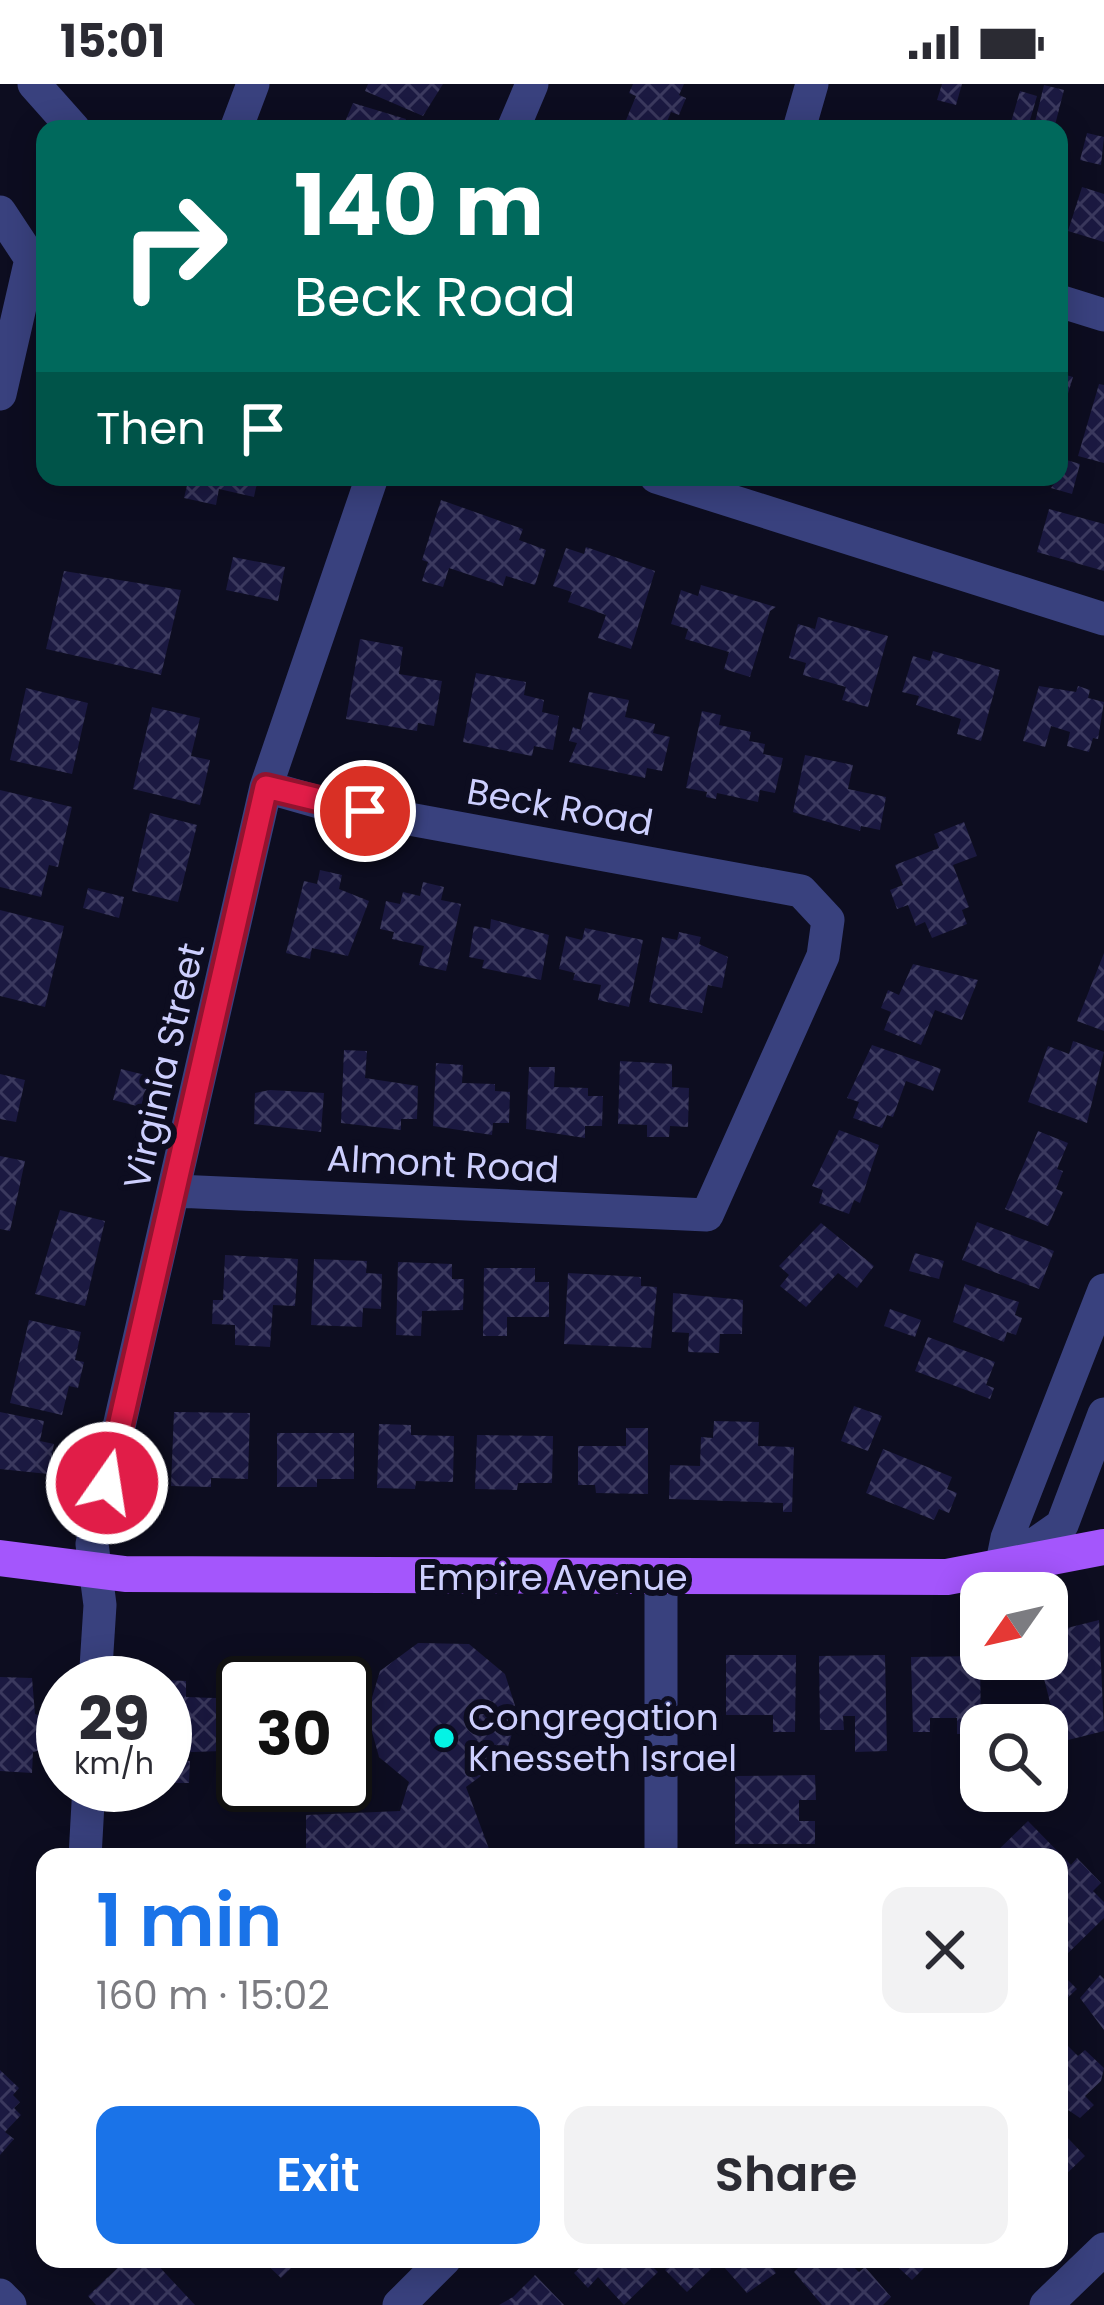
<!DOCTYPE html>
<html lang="en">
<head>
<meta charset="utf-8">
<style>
	:root { --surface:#fff; --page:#f2f2f3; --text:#2b2b33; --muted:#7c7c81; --accent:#1a73e8 }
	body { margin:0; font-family:Poppins,sans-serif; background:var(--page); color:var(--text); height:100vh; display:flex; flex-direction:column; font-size:45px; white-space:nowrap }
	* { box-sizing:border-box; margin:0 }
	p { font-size:39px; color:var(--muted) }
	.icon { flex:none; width:66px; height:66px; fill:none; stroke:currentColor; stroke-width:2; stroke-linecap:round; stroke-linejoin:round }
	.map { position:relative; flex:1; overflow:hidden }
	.details { position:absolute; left:36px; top:1764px; width:1032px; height:420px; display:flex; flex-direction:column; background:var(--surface); border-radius:24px; box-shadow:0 6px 30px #0003 }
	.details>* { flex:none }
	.guide { position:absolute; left:36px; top:36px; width:1032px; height:366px; border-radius:24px; box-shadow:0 6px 30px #0003; background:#00695c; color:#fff; overflow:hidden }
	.needle { width:78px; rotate:236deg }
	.buttons { position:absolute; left:960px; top:1488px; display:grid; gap:24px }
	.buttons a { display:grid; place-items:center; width:108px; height:108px; border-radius:24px; background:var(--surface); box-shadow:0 6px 30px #0003; font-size:60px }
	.speed { position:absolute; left:36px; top:1572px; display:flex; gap:24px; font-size:60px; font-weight:700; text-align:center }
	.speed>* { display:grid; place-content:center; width:156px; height:156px; border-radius:50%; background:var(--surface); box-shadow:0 6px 30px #0003; line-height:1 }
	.speed small { font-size:30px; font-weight:400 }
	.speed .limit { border:6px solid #111; border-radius:18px; background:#fff; color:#111 }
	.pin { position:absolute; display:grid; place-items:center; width:102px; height:102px; color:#fff; margin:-51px; border:6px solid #fff; border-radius:50%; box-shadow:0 3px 12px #0007 }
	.me { position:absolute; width:132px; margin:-66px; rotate:13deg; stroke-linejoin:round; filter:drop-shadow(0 0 9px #0008) }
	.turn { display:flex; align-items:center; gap:42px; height:252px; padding:0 60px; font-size:54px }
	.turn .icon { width:156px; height:156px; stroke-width:2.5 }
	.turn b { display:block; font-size:84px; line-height:102px }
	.then { display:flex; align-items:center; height:114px; padding:0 60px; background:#0003; gap:24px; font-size:45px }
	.round { display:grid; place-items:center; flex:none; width:126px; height:126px; border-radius:24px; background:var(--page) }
	.overview { display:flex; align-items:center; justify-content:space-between; height:204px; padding:0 60px }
	h1 { font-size:72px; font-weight:600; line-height:90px; color:var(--accent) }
	.primary-button { display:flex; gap:24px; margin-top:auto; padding:24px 60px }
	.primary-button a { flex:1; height:138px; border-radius:24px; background:var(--accent); color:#fff; font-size:48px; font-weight:600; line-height:138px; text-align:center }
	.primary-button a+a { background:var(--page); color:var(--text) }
	.status { display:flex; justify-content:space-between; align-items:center; height:84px; padding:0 60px; background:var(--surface); direction:ltr }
	.status svg { height:33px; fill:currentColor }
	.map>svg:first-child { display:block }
	.building { fill:url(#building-cross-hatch) }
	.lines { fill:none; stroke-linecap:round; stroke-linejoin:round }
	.minor { stroke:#39417e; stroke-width:33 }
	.major { stroke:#a456fc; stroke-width:36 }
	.route-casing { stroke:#92132f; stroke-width:30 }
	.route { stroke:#e11d48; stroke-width:21 }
	.poi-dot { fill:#04f3e5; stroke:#0d0d20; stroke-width:4.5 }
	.labels { text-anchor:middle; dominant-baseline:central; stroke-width:12; stroke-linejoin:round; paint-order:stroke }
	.street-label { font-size:36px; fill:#cdcffe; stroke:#0d0d20 }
	.poi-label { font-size:36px; fill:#cdcffe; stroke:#0d0d20; text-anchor:start }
</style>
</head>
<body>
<div class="status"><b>15:01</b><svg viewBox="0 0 49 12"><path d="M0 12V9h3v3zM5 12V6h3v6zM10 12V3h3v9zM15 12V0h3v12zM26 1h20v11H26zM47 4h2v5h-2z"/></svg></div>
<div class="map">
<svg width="1104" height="2221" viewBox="0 0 1104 2221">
	<defs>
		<pattern id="building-cross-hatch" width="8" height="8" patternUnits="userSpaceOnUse" patternTransform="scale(3)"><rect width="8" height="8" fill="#1b1941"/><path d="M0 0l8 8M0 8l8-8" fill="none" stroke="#3b395e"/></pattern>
	</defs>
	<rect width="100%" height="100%" fill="#0d0d20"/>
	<path class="building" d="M368 0H443L423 32 365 7Z
		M633 0H684L679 11 686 14 679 31 671 28 664 45 624 41 636 12 629 9Z
		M942 0H962L956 21 937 16Z
		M1044 1 1064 6 1054 45 1034 42Z
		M1020 7 1037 12 1028 43 1011 38Z
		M353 19 406 35 402 45H342Z
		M1087 49 1104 53 1101 81 1080 76Z
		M1082 103 1104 110V158L1068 147Z
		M1059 289 1073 293 1060 336H1059Z
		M1099 300 1104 301V379L1078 372Z
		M1060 374 1080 380 1072 410 1051 404 1059 393Z
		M189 393H276L274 399 258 394 254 413 219 405 216 421 184 414Z
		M441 416 523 445 519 456 546 466 535 501 506 492 503 502 449 484 443 503 422 497 428 478 422 476Z
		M1049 425 1104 440V487L1037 468Z
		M586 463 655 487 631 565 598 554 606 531 568 518 572 508 553 502 566 464 584 470Z
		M233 473 285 483 278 517 226 506Z
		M64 487 181 506 161 591 46 565Z
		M701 501 776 523 770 527 750 593 724 585 729 568 685 555 688 545 671 540 681 506 698 512Z
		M818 533 888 552 868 623 842 616 846 603 803 591 806 579 789 574 798 540 815 545Z
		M360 555 403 563 399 590 442 597 434 642 418 639 417 647 346 635Z
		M933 567 1000 586 981 657 957 650 961 635 916 621 919 612 902 608 913 572 930 577Z
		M476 589 526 598 524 611 544 616 542 628 559 632 553 666 534 662 532 672 463 658Z
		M1039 602 1076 608 1078 602 1090 606 1088 614 1104 618 1098 655 1093 654 1089 668 1067 662 1070 648 1051 642 1045 663 1023 657Z
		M26 604 88 619 72 690 10 676Z
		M589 608 629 616 625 633 655 640 653 649 670 653 662 687 647 684 645 694 569 678 577 659 569 657 573 643 581 646Z
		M152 623 200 634 191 672 210 676 200 721 133 705Z
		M702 627 721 631 719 641 751 648 749 657 765 660 763 670 783 674 775 709 760 706 758 718 717 709 716 715 706 713 707 708 686 704Z
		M805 671 853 681 848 705 886 713 880 746 861 742 860 747 793 728Z
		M0 706 72 723 58 783 49 781 41 813 0 803Z
		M150 729 197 741 178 818 132 807Z
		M964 738 977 772 953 781 969 823 962 826 967 840 932 854 925 838 916 842 908 821 897 825 890 806 903 801 895 781 939 764 934 750Z
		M320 786 342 791 339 805 369 817 348 872 312 864 310 875 286 869 304 797 317 800Z
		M423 798 444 803 441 816 461 820 446 887 419 881 424 862 392 855 394 848 380 845 386 817 400 820 403 808 420 812Z
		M88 804 124 813 119 834 83 824Z
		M0 826 64 842 45 923 0 912Z
		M491 835 549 851 541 896 482 884 484 876 469 873 474 842 490 845Z
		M585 844 643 856 629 923 598 916 601 901 573 896 575 889 559 885 566 852 582 856Z
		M679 848 701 853 699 860 728 873 722 904 708 901 702 929 649 918 662 853 677 856Z
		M1104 869V947L1077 937Z
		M913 880 978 896 962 936 935 926 921 961 884 946 891 928 881 924 888 906 899 911Z
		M1073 957 1104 968 1087 1039 1028 1018 1048 962 1069 970Z
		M872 961 941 985 933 1007 906 997 893 1033 887 1031 882 1044 853 1034 859 1018 847 1014Z
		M344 966 367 967 365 994 418 1002 417 1035H401V1046L341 1039Z
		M620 977 672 980V1003L689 1004 688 1043 670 1042 669 1053H647V1041L618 1040Z
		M436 979 463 981 462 999 495 1000V1007L510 1008 509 1039H493L492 1051 433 1042Z
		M529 983H555L554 1003 588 1004V1012H603L602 1042H585V1054L526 1045Z
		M121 985 157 994 149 1025 113 1016Z
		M0 990 25 996 16 1038 0 1035Z
		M270 1006 324 1009 321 1048 254 1040 255 1009Z
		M839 1046 879 1061 860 1119 854 1116 849 1130 819 1119 823 1106 812 1102Z
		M1038 1047 1068 1059 1057 1085 1063 1087 1056 1105 1063 1108 1048 1142 1005 1125Z
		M0 1072 25 1077 10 1147 0 1145Z
		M60 1126 105 1137 85 1222 35 1210Z
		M977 1138 1054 1167 1039 1205 962 1176Z
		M821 1139 874 1182 857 1204 838 1189 806 1223 780 1202 789 1191 779 1182Z
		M915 1169 944 1177 939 1195 909 1187Z
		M225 1171 298 1175 295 1222 273 1221 270 1263 235 1261V1241L212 1240 213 1216H223Z
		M314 1175 367 1177 366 1189 382 1190 381 1225 363 1224 362 1243 311 1241Z
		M398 1178 452 1180V1195H464L463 1226 422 1227 421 1252 396 1251Z
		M484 1184H535V1198H549V1233H507V1252H483Z
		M568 1189 641 1193V1202L657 1203 651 1264 564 1260Z
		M965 1200 1019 1218 1015 1231 1022 1234 1016 1251 1007 1248 1004 1258 953 1238Z
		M673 1209 743 1216 742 1250H720L719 1269 688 1268 689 1249 672 1248Z
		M890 1225 921 1236 915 1253 884 1242Z
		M29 1236 81 1248 75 1276 84 1278 78 1304 69 1302 62 1331 10 1319Z
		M928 1253 995 1278 986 1301 994 1304 990 1315 915 1287Z
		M854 1322 882 1332 868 1367 841 1357Z
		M0 1328 44 1337 40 1357 54 1360 48 1390 0 1385Z
		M174 1328 250 1329 248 1395 211 1394V1403L171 1402Z
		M714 1337 759 1338 758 1362 794 1363 792 1428H783V1419L669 1415 670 1381 700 1382 701 1353 713 1354Z
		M379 1340 411 1341V1351L454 1352 453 1398 416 1397 415 1405 377 1404Z
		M626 1344H648V1410L596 1409 595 1401H578V1362H626Z
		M277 1349H354V1395H317V1403H277Z
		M477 1351 553 1352 552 1399H518L517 1406 475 1405Z
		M883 1365 952 1393 947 1405 957 1409 949 1429 939 1425 934 1436 866 1409Z
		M1099 1536 1104 1647 1060 1658 1039 1575H1047V1549Z
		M418 1559 469 1560 505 1590 518 1631 504 1675 466 1703 492 1773H306V1731L400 1727 409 1698 379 1673 367 1630 380 1587Z
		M726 1571H796L795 1648H773V1631H726Z
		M885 1571 887 1667 855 1668V1632H843L844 1646H820L819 1572Z
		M980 1572 981 1650H957V1634H930V1648H913L911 1573Z
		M0 1593 32 1594 35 1630 50 1635 49 1664 33 1668 32 1689 0 1687Z
		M165 1596 186 1597V1613L243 1615V1686L222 1685V1667L165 1669Z
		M165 1676 190 1677 189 1699H165Z
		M815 1691 816 1716H799V1737H815V1760H735V1692Z
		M1028 1737 1071 1781 1077 1774 1101 1799 1093 1807 1104 1818V1834L1063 1874 1059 1773H991Z
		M1059 1887 1077 1905 1061 1920 1059 1917Z
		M1100 1891 1104 1895V1946L1080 1914Z
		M1059 1953 1078 1972 1085 1966 1104 1984 1101 1997 1085 2012 1094 2021 1080 2034 1059 2020Z
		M0 1986 19 2004 13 2011 20 2018 14 2024 21 2031 5 2048 14 2055 0 2071Z
		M1059 2045 1085 2072 1059 2097Z
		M127 2175H152L195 2221H96L88 2212Z
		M261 2175H300L281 2194Z
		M580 2175H645L658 2188 624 2221 598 2193 588 2204 574 2189 584 2180Z
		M676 2175H702L711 2185 687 2208 665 2186Z
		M733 2175H767L776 2189 747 2209 724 2183Z
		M807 2175H845L859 2188 865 2183 891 2213 883 2221H822L794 2188Z
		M889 2175H933L912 2196Z
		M535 2191 564 2221H499L513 2213Z"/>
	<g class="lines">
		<path class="minor" d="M34 0 74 45
			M236 45 253 0
			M513 45 532 0
			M799 45 812 0
			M0 128 31 175
			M1059 217 1104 231
			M0 310 31 175
			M656 393 1104 535
			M176 1107 707 1131 823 872 828 836 801 807 322 719 266 703
			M1002 1483 1062 1441 1104 1330
			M1001 1484 1007 1454 1104 1206
			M95 1599 100 1521 92 1460 266 703 372 393
			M85 1773 89 1701
			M661 1773V1495
			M0 2211 10 2221
			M399 2221 445 2175
			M1046 2221 1104 2165"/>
		<path class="major" d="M0 1474 125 1490 947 1493 1104 1463"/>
	</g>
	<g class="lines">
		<defs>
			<path id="route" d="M107 1399 266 703 365 727"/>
		</defs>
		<use href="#route" class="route-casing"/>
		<use href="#route" class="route"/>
	</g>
	<circle class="poi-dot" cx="444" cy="1654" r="12"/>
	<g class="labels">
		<g class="street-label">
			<text transform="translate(560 723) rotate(10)">Beck Road</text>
			<text transform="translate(164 982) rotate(-77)">Virginia Street</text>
			<text transform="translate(443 1080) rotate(3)">Almont Road</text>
			<text x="553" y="1493">Empire Avenue</text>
		</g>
		<g class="poi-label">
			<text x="468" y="1633">Congregation<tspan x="468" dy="41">Knesseth Israel</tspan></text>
		</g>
	</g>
</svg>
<div class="buttons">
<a><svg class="needle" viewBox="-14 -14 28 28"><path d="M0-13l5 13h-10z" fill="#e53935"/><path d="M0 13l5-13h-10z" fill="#7c7c81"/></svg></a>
<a><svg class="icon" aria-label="search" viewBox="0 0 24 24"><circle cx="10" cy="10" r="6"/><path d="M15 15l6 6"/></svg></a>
</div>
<div class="speed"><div>29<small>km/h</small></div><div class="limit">30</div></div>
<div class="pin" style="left:365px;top:727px;background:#d93025"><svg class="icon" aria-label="arrive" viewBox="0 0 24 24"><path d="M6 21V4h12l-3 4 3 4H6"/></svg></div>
<svg class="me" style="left:107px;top:1399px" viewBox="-20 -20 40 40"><circle r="17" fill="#e11d48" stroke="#fff" stroke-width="3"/><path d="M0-11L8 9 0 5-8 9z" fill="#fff"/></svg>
<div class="guide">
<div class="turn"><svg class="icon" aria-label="right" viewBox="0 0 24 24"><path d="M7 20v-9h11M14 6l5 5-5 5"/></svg><div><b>140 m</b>Beck Road</div></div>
<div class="then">Then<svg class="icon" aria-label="arrive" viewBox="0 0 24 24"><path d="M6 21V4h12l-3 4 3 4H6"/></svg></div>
</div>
<section class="details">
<div class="overview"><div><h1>1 min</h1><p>160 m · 15:02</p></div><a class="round"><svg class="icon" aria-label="close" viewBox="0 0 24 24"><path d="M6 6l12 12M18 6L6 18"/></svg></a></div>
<div class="primary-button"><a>Exit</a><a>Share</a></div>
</section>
</div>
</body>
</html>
